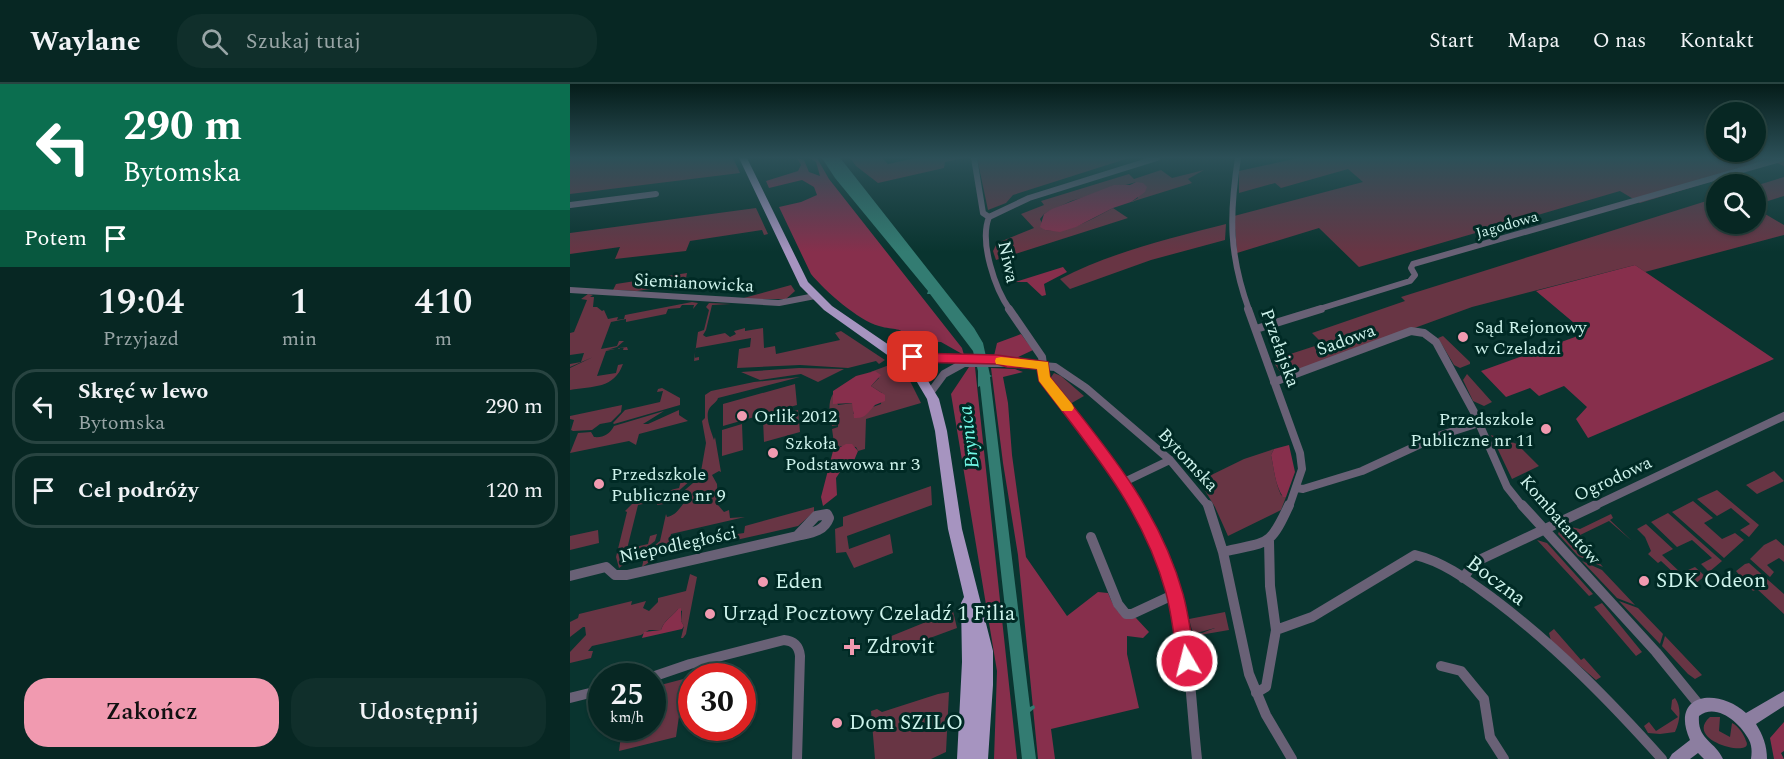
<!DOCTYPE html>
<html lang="pl">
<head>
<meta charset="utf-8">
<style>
	:root { --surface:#072723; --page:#102f2b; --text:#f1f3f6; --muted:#98a5a6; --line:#284441; --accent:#f19ab0 }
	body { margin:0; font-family:Spectral,serif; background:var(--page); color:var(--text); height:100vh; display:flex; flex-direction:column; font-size:22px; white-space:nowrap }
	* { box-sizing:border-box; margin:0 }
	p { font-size:20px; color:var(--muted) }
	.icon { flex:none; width:33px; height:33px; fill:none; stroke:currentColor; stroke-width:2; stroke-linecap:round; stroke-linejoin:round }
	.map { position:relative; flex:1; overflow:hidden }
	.side { display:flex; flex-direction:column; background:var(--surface); width:570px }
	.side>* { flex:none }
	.top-card { background:#0b6e4f; color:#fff; overflow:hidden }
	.controls { position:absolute; left:1136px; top:18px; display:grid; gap:12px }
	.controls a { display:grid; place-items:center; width:60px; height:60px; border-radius:50%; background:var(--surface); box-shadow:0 2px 4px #0004,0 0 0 2px var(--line); font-size:30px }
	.speed { position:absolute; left:18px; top:579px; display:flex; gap:12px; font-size:30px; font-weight:700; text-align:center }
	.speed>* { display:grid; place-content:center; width:78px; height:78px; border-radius:50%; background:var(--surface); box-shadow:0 2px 4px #0004,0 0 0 2px var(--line); line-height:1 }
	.speed small { font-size:15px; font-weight:400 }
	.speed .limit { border:9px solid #d22; background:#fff; color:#111 }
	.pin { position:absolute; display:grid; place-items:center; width:51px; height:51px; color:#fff; margin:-26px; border-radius:12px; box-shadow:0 3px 9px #0006 }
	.me { position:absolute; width:66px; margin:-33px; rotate:352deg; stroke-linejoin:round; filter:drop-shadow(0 0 4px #0008) }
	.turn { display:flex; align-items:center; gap:21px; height:126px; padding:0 24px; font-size:27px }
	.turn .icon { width:78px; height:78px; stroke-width:2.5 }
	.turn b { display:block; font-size:42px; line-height:51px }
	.then { display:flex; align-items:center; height:57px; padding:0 24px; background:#0003; gap:12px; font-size:22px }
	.eta { display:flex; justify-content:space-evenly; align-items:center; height:102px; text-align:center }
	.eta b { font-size:36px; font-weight:600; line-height:42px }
	.primary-button { display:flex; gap:12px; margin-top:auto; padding:12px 24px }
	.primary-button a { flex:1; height:69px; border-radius:24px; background:var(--accent); color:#111; font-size:24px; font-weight:600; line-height:69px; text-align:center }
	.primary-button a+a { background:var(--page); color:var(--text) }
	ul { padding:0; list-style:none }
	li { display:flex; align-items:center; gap:18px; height:75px; margin:0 12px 9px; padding:0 12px; border:3px solid var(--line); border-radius:24px }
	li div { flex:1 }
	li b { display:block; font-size:22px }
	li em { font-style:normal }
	header { display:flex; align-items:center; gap:36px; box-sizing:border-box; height:84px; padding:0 30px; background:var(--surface); border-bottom:2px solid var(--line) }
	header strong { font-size:28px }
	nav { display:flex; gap:33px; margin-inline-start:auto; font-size:21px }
	.search { width:420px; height:54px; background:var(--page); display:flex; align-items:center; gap:15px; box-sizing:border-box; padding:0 21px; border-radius:24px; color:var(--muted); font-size:22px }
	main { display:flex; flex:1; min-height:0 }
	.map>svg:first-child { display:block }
	.green { fill:#683544 }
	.forest { fill:#872f4c }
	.water { fill:#337c72 }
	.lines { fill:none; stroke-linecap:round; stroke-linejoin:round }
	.street-far2 { stroke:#696176; stroke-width:6 }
	.street-far1 { stroke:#696176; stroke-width:8 }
	.street { stroke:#696176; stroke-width:10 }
	.secondary { fill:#8c7ea0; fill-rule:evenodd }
	.primary { fill:#a694c0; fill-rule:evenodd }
	.route { fill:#e11d48; stroke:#92132f; stroke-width:1.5 }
	.slow { fill:#f59e0b }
	.poi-dot { fill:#f19ab0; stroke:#002a25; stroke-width:2 }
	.labels { text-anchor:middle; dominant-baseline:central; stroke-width:6; stroke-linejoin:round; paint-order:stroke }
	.far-street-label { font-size:15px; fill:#cef3ec; stroke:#002a25 }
	.street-label { font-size:18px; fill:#cef3ec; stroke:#002a25 }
	.poi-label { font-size:18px; fill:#cef3ec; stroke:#002a25; text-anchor:start }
	.water-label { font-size:20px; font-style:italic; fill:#72fbe8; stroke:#002a25 }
	.near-street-label { font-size:21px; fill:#cef3ec; stroke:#002a25 }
	.near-poi-label { font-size:21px; fill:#cef3ec; stroke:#002a25; text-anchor:start }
</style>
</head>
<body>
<header>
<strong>Waylane</strong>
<div class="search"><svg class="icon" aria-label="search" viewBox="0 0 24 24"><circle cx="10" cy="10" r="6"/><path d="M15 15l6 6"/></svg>Szukaj tutaj</div>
<nav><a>Start</a><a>Mapa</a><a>O nas</a><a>Kontakt</a></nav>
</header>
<main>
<section class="side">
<div class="top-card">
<div class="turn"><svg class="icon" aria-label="left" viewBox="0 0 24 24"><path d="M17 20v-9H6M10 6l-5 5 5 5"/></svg><div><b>290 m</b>Bytomska</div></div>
<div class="then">Potem<svg class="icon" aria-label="arrive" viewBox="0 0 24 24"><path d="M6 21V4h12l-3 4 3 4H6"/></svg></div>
</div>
<div class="eta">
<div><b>19:04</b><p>Przyjazd</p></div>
<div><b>1</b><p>min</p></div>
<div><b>410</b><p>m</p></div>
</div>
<ul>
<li><svg class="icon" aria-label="left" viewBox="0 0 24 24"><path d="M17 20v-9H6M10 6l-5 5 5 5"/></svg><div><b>Skręć w lewo</b><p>Bytomska</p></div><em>290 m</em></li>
<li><svg class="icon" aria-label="arrive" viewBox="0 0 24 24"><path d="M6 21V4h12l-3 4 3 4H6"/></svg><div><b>Cel podróży</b></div><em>120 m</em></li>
</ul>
<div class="primary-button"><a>Zakończ</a><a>Udostępnij</a></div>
</section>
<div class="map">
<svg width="1214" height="675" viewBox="0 0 1214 675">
	<rect width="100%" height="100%" fill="#09342f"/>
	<path class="green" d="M0 74H163L170 89 0 110Z
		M280 74H312L318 80 346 74H393L375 78 374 84 308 99 286 82Z
		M407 74H559L443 111 436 119 418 126Z
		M728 74H1214V82L1205 78 1070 119 1050 107 789 183 749 144 667 169 664 132 793 98 778 85 711 104 705 99 669 109V87Z
		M591 86 602 94 634 86 618 95 622 99 561 118 568 114 566 98 501 117 474 130 470 135 475 146C501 149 520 136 543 124L558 134 426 176 423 167 427 159 464 144 451 130 474 121 471 117 559 90 564 95Z
		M1214 93V112L1185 121V102Z
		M1146 114V140H1185V124L1214 141V151L1075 188 1065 181 902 223 713 292 702 276 748 261 750 257 742 249 835 217 831 213Z
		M186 124 198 150 194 151 192 146 120 157 116 167 45 175 50 163 0 170V149Z
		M656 140 655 156 581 176 500 205 490 195C539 169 601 154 656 140Z
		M117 189 115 200 67 207 43 206 46 200Z
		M221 201 225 207 216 215H170Z
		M23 211 20 213H24L23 223H27L32 227 34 226 38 235 48 233 47 236 54 235 55 231 122 218 128 219 123 225 124 221H112L110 224 98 225 96 230 56 238V235L41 238 31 265 47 262 49 257H54L47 263 37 266 57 263 58 266H53L54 263 36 267 27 292 46 289 48 281 53 280C44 305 23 302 0 306V284L23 273 0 283V280L11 278 14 269 0 271V249L4 248 17 216 11 215 18 210Z
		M139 219 161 220 142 221 136 246 133 251 136 253 155 249 160 253 166 250 164 247 175 244V247L193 244 194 264 205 262 206 270 270 256 265 249 271 247 315 276 309 280 306 277 278 284 230 281 167 284 169 265 180 263 181 254 126 264 124 274 129 273V276L124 277 128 248 134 246 139 226 136 223Z
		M873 252 900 278V280L890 284 884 281 868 254Z
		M322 280 340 297 351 319 296 335 295 365 288 367 286 363 271 362 265 366 262 345 268 343V341L262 342C260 331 257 320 263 310L268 321 283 319V330L311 320 312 309 301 302 309 294 301 288 295 290Z
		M229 284 274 285 248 298 231 290 190 296 171 288Z
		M484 289 491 292 514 312 500 320 479 296Z
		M897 290 922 318 914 322 903 317 893 296Z
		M230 293 148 314C147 318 142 320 139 325 135 333 141 347 144 356L145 353 151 388 149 387 142 391 147 400 148 421 154 428 159 426 160 434 175 433 101 450 97 466 72 483 75 469 90 457 96 430 97 433C107 431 111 422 117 415L112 409 109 411 130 393 136 359 132 337 135 334V311L141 307 184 298Z
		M225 300 227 321 153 342V320Z
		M92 304 110 314V321L44 340 43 339 55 326 90 318 93 307 87 308 88 305Z
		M52 321 51 328 41 338 30 340 22 346 3 347 1 346 4 336 0 335V332Z
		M109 326V331L118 337 69 350 66 361 59 357 0 369 8 349 21 348 24 353C33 354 40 350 44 342L94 327 73 340H78Z
		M228 326 230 348 194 358 193 336Z
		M172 340 173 366 152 372V346Z
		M921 351 947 360 969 382 942 395Z
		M704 365 701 371C704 385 705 398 711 411L716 413 711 426 658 452 645 423 629 397 674 375Z
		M1204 387 1214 397 1187 410 1176 401Z
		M123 390 122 395 94 420 87 421 88 417 68 421 57 465 78 460 80 452 87 450 85 457 49 484 46 473 57 428 55 427 69 413 73 417C87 414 93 407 109 404L112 393Z
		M361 402 362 421 277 452 279 465 320 450 323 469 284 484 276 468 266 469 265 445 273 442V433Z
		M1147 406 1189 441 1179 453 1170 446 1180 440 1161 424 1147 432 1127 415Z
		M1123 417 1143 434 1134 439 1152 455 1165 449 1174 456 1154 474 1102 428Z
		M244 423V428L228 442 166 456 167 450 174 449 175 442Z
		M1098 429 1152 477 1139 488 1131 480 1142 474 1122 456 1107 463 1081 438Z
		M1041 430 1043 434 1040 436 1062 457 1039 437 1006 453 1033 483 1008 472 988 450 990 445 997 442 1010 445Z
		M1076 440 1103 465 1092 471 1111 489 1125 483 1135 492 1120 504 1091 477 1088 479 1078 470 1081 467 1075 453 1067 445Z
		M28 446 29 459 0 466V452Z
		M1206 455 1214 462V478L1209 474 1197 481 1204 488 1200 493 1180 475 1194 461Z
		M967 456 977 459 1023 510 1019 512Z
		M1012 477 1032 486 1065 521 1047 514Z
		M1179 479 1214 510V530L1187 505 1183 507 1166 487 1175 480Z
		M120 490 127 493 116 550 113 554H111L114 542 111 537 112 527 108 525C102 533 94 536 91 546H79L71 551 22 562 18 567H23L21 574 0 579V568L16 551 15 543H13L0 553V538L8 534 9 530 62 517 61 521 76 517 73 524 79 527 88 518V514L116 507Z
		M1049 517 1068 524 1093 550 1090 560Z
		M1032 519 1072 568 1066 572 1024 523Z
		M383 527 387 544 322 568 314 555Z
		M655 528 659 546 624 552 645 544 623 550 619 535Z
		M984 545 1011 576 1014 574 1031 593 1026 596 981 557 979 549Z
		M1095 552 1132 591 1125 595 1118 590 1092 562Z
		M121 593V608L112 611 106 653 49 667 52 644H82L83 603Z
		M379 608 376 668 361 675H305L301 627 307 625 312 628 368 610Z
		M1105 614C1112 624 1110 637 1105 648L1090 650 1078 649 1074 642 1079 638 1086 647 1108 633 1101 625 1102 616Z
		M1140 633H1150L1149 647 1160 653 1162 639C1168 642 1174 650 1176 657 1186 675 1112 657 1140 633Z"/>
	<path class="forest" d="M227 74 234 76 239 88 250 92 246 78 240 74H247L259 95 392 264 394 271 371 258 342 257C330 241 325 247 309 242 289 237 254 206 241 190L209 123 231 118 247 111 244 103 232 96 199 104 196 97 228 87 231 81Z
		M566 98 573 99 577 103 575 108 561 118 543 124 506 143 490 148 475 146 470 143 474 130 482 125 544 101H560Z
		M1065 181 1204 275 1018 354 1006 335 1017 323 994 302 969 312 960 304 936 313 911 287 1016 249 966 207Z
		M493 183 497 188 474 200 476 211 472 212 457 198H445Z
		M451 250 463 266 461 267 446 274 424 272 427 259Z
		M399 283H405L447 675H424L427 587 381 310Z
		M421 284 445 285 453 288 433 293 438 319 442 371 456 473 497 532 528 508 538 509C545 525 548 533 566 534L579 548 573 554 557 552V570L569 624 481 645 485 675H468L448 471 433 379Z
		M305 287 311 291 301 302 315 311V317L305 321C298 328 296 335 284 334L282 319 263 320V307L286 292Z
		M276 360H282L288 367 283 379 274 382 266 394 267 411 253 422 251 413 263 367Z
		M719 361 725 388 716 413H713C705 401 704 385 701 371L704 365Z
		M111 524V537L114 542 112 545 72 554 74 548 91 546C95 535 101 534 108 525Z
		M1214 638V667L1211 669 1214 675H1204L1200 654Z"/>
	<path class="water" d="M252 74H270L275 80 404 244 413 259 420 291 422 292 420 293 460 623 464 621 465 624 460 628 466 675H452L410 302 408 303V287L403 267 360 210H357L358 207 265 94Z"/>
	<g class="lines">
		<path class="street-far2" d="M404 74 413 129 419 133
			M668 74C659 132 659 171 679 226
			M0 121 86 110
			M419 133C409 158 425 205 440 226
			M419 133 459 114 587 74
			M0 206 209 219 245 212
			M746 226 840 197 845 191 841 184 843 180 1214 74"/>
		<path class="street-far1" d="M439 225 472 273 475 295 554 398 567 423
			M678 225 730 369 732 385 719 423
			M686 245 751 225
			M334 277 343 273 401 275
			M704 298 841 247 854 249 866 258 904 328 937 403 953 423
			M360 309 374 290 394 279H437L485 283 516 304 600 376 639 423
			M554 398 600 376
			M727 404 733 405 792 387 868 352 909 339
			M1022 423 1214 332"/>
		<path class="street" d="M567 421C582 449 596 479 605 510 620 563 621 621 627 675
			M638 421 653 468 679 590 696 631 722 675
			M952 421 1086 568 1130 622
			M257 430 259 434C254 448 240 449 227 452L246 432Z
			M521 453 548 520 556 530H562L605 510
			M653 468C698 457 699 465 719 421
			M0 492 36 483 45 491H57L227 452
			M893 494 905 478 1026 421
			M706 546 742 533 845 471C875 478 900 498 925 516 987 563 1040 617 1092 675
			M871 582 891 587 914 615 920 653 934 675
			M82 593 120 580 214 556C224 557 229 562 230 572L227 675
			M686 609 696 603 706 546 700 502 699 457
			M0 614 32 606"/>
		<path class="secondary" d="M1214 607V622L1186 640C1193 651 1197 662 1197 675H1181C1182 668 1182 662 1179 656 1171 640 1147 618 1129 632 1127 656 1145 657 1153 675H1134L1128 669 1120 675H1099L1102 670 1120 656C1099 609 1148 603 1176 629Z"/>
		<path class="primary" d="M169 74H177L238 198 262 222 338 274 352 287 369 315 377 347 392 445 423 567V601L418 675H387L392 578 391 519 394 513 378 445 365 347 357 315 344 293 330 280 254 226 230 202Z"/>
	</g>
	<linearGradient id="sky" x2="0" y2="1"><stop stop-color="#051d1a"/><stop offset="0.44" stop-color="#2c5058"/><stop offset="1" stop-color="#2c5058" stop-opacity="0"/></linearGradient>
	<rect width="1214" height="168" fill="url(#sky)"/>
	<path class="route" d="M343 269 427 271 478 278 480 293C534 361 589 424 613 510 619 531 621 555 626 577L623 583 617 586 610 583 608 577C604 555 602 531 596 509 573 425 520 364 469 297L467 285 437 283 427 280 343 278 336 273Z"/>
	<path class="slow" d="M431 273 478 278 480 293 502 320 504 324 502 327H492L469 297 467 285 426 280 425 277 426 274Z"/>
	<g class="poi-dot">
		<circle cx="893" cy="253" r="6"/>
		<circle cx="172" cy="332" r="6"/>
		<circle cx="976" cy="345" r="6"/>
		<circle cx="203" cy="369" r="6"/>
		<circle cx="29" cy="400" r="6"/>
		<circle cx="1074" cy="497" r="6"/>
		<circle cx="193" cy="498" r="6"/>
		<circle cx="140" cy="530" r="6"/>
		<path d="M279 554h6v6h6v6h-6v6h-6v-6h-6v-6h6z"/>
		<circle cx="267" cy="639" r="6"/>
	</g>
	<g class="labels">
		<g class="far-street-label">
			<text transform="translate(937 141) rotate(-16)">Jagodowa</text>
		</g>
		<g class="street-label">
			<text transform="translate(438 178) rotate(78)">Niwa</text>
			<text transform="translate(124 199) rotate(3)">Siemianowicka</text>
			<text transform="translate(776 256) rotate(-20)">Sadowa</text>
			<text transform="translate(710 264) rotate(70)">Przełajska</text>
			<text transform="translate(618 376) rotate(47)">Bytomska</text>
			<text transform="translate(1043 395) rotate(-25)">Ogrodowa</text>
			<text transform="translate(990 436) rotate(49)">Kombatantów</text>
			<text transform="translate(108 461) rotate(-12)">Niepodległości</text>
		</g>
		<g class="poi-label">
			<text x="905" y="243">Sąd Rejonowy<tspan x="905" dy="21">w Czeladzi</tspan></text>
			<text x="184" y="332">Orlik 2012</text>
			<text x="964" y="335" text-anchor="end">Przedszkole<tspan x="964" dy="21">Publiczne nr 11</tspan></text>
			<text x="215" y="359">Szkoła<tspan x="215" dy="21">Podstawowa nr 3</tspan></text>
			<text x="41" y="390">Przedszkole<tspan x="41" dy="21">Publiczne nr 9</tspan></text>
		</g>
		<g class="water-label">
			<text transform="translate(399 353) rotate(-97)">Brynica</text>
		</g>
		<g class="near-street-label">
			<text transform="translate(926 497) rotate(37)">Boczna</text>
		</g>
		<g class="near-poi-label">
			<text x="1086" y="497">SDK Odeon</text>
			<text x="205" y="498">Eden</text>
			<text x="152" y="530">Urząd Pocztowy Czeladź 1 Filia</text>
			<text x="296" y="563">Zdrovit</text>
			<text x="279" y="639">Dom SZILO</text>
		</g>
	</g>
</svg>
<div class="controls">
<a><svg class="icon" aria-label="sound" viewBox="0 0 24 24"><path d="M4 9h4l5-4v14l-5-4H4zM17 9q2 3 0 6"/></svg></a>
<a><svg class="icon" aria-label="search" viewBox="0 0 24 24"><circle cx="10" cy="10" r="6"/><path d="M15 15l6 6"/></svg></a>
</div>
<div class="speed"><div>25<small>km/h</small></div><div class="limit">30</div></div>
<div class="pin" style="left:343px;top:273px;background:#d93025"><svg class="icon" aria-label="arrive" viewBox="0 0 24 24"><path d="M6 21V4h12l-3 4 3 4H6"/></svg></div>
<svg class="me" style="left:617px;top:577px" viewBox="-20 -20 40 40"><circle r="17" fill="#e11d48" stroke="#fff" stroke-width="3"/><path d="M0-11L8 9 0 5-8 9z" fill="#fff"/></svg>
</div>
</main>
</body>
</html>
